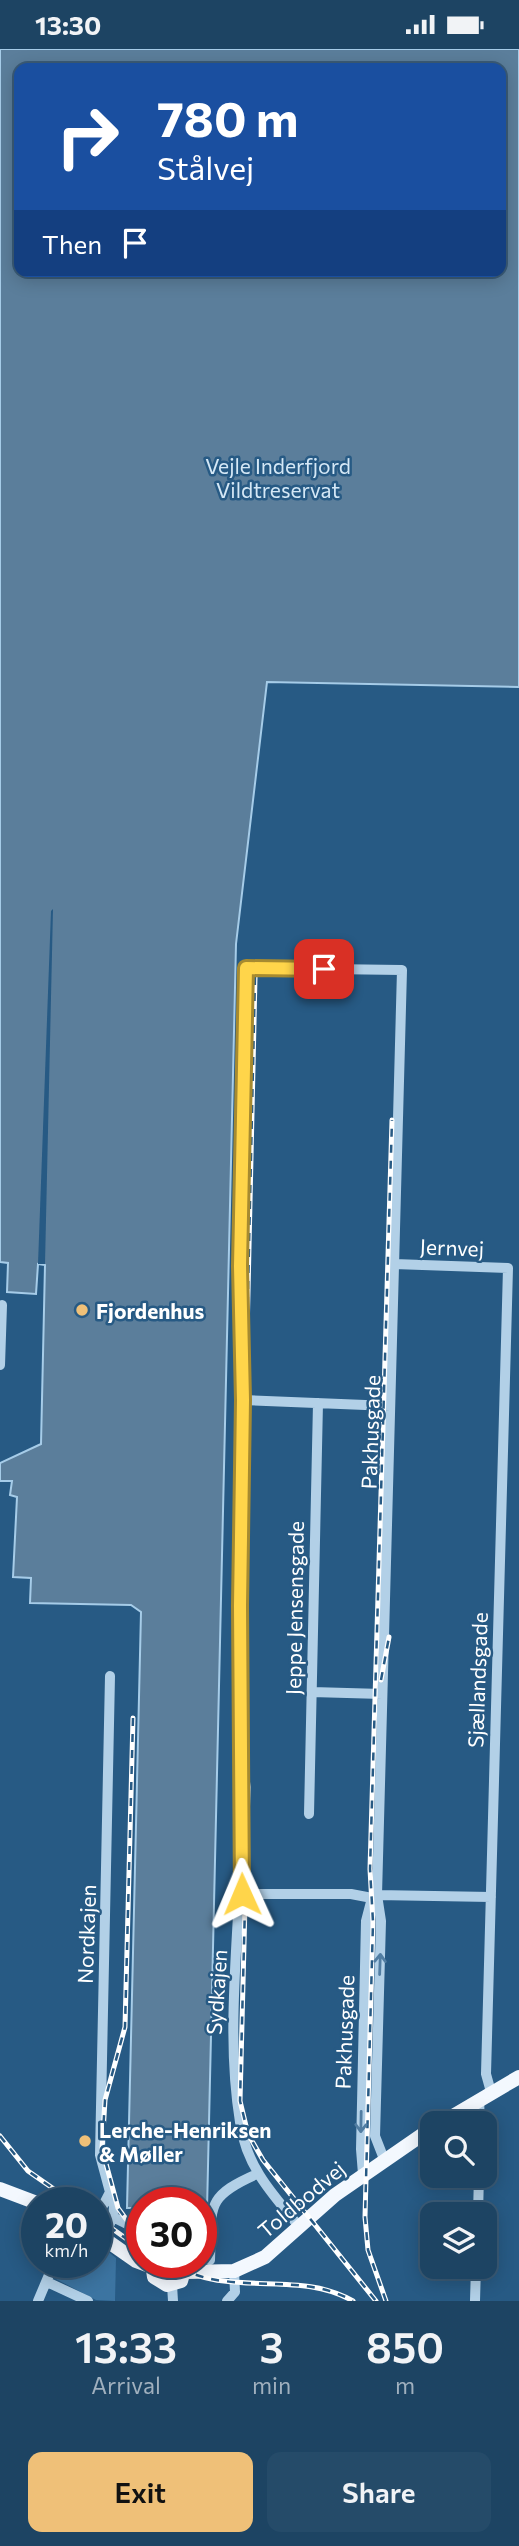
<!DOCTYPE html>
<html lang="en">
<head>
<meta charset="utf-8">
<style>
	:root { --surface:#1d4463; --page:#254b69; --text:#f1f3f6; --muted:#a0b0be; --line:#3b5c78; --accent:#efc078 }
	body { margin:0; font-family:Commissioner,sans-serif; background:var(--page); color:var(--text); height:100vh; display:flex; flex-direction:column; font-size:26px; white-space:nowrap }
	* { box-sizing:border-box; margin:0 }
	p { font-size:23px; color:var(--muted) }
	.icon { flex:none; width:38px; height:38px; fill:none; stroke:currentColor; stroke-width:2; stroke-linecap:round; stroke-linejoin:round }
	.map { position:relative; height:2252px; overflow:hidden }
	.drawer { display:flex; flex-direction:column; background:var(--surface); flex:1 }
	.drawer>* { flex:none }
	.banner { position:absolute; left:14px; top:14px; width:492px; height:214px; border-radius:14px; box-shadow:0 4px 18px #0003,0 0 0 2px var(--line); background:#1a4fa0; color:#fff; overflow:hidden }
	.controls { position:absolute; left:420px; top:2062px; display:grid; gap:14px }
	.controls a { display:grid; place-items:center; width:77px; height:77px; border-radius:14px; background:var(--surface); box-shadow:0 4px 18px #0003,0 0 0 2px var(--line); font-size:35px }
	.speed { position:absolute; left:21px; top:2138px; display:flex; gap:14px; font-size:35px; font-weight:700; text-align:center }
	.speed>* { display:grid; place-content:center; width:91px; height:91px; border-radius:50%; background:var(--surface); box-shadow:0 4px 18px #0003,0 0 0 2px var(--line); line-height:1 }
	.speed small { font-size:18px; font-weight:400 }
	.speed .limit { border:10px solid #d22; background:#fff; color:#111 }
	.pin { position:absolute; display:grid; place-items:center; width:60px; height:60px; color:#fff; margin:-30px; border-radius:14px; box-shadow:0 4px 10px #0006 }
	.me { position:absolute; width:77px; margin:-38px; rotate:359deg; stroke-linejoin:round; filter:drop-shadow(0 0 5px #0008) }
	.turn { display:flex; align-items:center; gap:24px; height:147px; padding:0 28px; font-size:32px }
	.turn .icon { width:91px; height:91px; stroke-width:2.5 }
	.turn b { display:block; font-size:49px; line-height:60px }
	.then { display:flex; align-items:center; height:66px; padding:0 28px; background:#0003; gap:14px; font-size:26px }
	.eta { display:flex; justify-content:space-evenly; align-items:center; height:119px; text-align:center }
	.eta b { font-size:42px; font-weight:600; line-height:49px }
	.button { display:flex; gap:14px; margin-top:auto; padding:14px 28px }
	.button a { flex:1; height:80px; border-radius:14px; background:var(--accent); color:#111; font-size:28px; font-weight:600; line-height:80px; text-align:center }
	.button a+a { background:var(--page); color:var(--text) }
	.status { display:flex; justify-content:space-between; align-items:center; height:49px; padding:0 35px; background:var(--surface); direction:ltr }
	.status svg { height:19px; fill:currentColor }
	.map>svg:first-child { display:block }
	.park { fill:#3c74a1 }
	.water { fill:#5b7e9b; stroke:#a6cce8; stroke-width:2; fill-rule:evenodd }
	.pier { fill:#275a84 }
	.lines { fill:none; stroke-linecap:round; stroke-linejoin:round }
	.minor { stroke:#b2d0e7; stroke-width:10 }
	.major { stroke:#f3f8fe; stroke-width:14 }
	.rail-casing { stroke:#fff; stroke-width:5 }
	.rail { stroke:#275a84; stroke-width:2.5; stroke-dasharray:8; stroke-linecap:butt }
	.oneway { stroke:#517da2 }
	.route-casing { stroke:#a68a30; stroke-width:18 }
	.route { stroke:#ffd54a; stroke-width:12 }
	.poi-dot { fill:#efc078; stroke:#275a84; stroke-width:2.5 }
	.labels { text-anchor:middle; dominant-baseline:central; stroke-width:5; stroke-linejoin:round; paint-order:stroke }
	.park-label { font-size:21px; fill:#d5e8f6; stroke:#275a84 }
	.street-label { font-size:21px; fill:#fff; stroke:#275a84 }
	.poi-label { font-size:21px; font-weight:bold; fill:#fff; stroke:#275a84; text-anchor:start }
</style>
</head>
<body>
<div class="status"><b>13:30</b><svg viewBox="0 0 49 12"><path d="M0 12V9h3v3zM5 12V6h3v6zM10 12V3h3v9zM15 12V0h3v12zM26 1h20v11H26zM47 4h2v5h-2z"/></svg></div>
<div class="map">
<svg width="519" height="2252" viewBox="0 0 519 2252">
	<rect width="100%" height="100%" fill="#275a84"/>
	<path class="park" d="M96 2193 116 2209 115 2252 96 2251 56 2230 57 2221 63 2223 67 2214H96Z"/>
	<path class="water" d="M0 0H519V638L267 633 236 895 207 2161H201V2154H142V2159H127L141 1563 131 1556 30 1554 31 1529 13 1528 17 1448 10 1446 12 1432H0V1414L41 1395 45 1216 38 1215 36 1245 7 1243 8 1214 0 1213ZM19 19H500V222H19Z"/>
	<path class="pier" d="M53 860 45 1215H38L51 862Z"/>
	<g class="lines">
		<path class="minor" d="M394 1215 508 1219 486 2025 491 2043
			M0 1316 2 1256
			M243 1351 390 1357
			M312 1643 382 1645
			M309 1765 318 1354
			M241 1845H351L372 1849
			M377 1846 491 1848
			M479 2050 480 2074
			M363 2125 361 2100 366 1872 372 1849 377 1846
			M478 2165 479 2126
			M113 2168 127 2175 142 2176
			M96 2170 109 2145
			M299 2177C272 2145 246 2117 240 2073 224 1974 242 1873 241 1772 238 1488 241 1204 246 919L402 921 377 1846 381 1872 375 2087 384 2110
			M103 2189 113 2168 114 2158 100 2106 110 1627
			M210 2211C212 2158 204 2148 257 2125
			M47 2233 88 2252
			M172 2236 173 2252
			M38 2252 54 2214
			M227 2252 235 2243 234 2222
			M475 2252 476 2217"/>
		<path class="major" d="M441 2074 519 2028
			M0 2140 37 2154
			M96 2184 136 2212 152 2218
			M152 2214 154 2228 167 2236 181 2232 186 2215
			M186 2223 234 2222 265 2208 335 2146 432 2079"/>
		<defs>
			<path id="rail" d="M255 928 240 1602 241 1665 248 1738 240 2052 248 2085 263 2111 376 2252
				M381 1631 389 1588
				M133 1669 125 1978 105 2051 102 2100 118 2159 142 2192
				M0 2087 28 2122 74 2154
				M96 2168 142 2201
				M166 2214C185 2222 203 2230 224 2232 269 2238 313 2229 353 2252
				M386 2252 368 2201 365 2168 373 1873 370 1820 392 1071"/>
		</defs>
		<use href="#rail" class="rail-casing"/>
		<use href="#rail" class="rail"/>
	</g>
	<defs><path id="oneway-shaft" d="M-6 0H5M1.5-3L5.5 0L1.5 3" fill="none" stroke-width="1.6" stroke-linecap="round" stroke-linejoin="round" transform="scale(1.75)"/></defs>
	<g class="oneway">
		<use href="#oneway-shaft" transform="translate(380 1915) rotate(-88)"/>
		<use href="#oneway-shaft" transform="translate(361 2073) rotate(91)"/>
	</g>
	<g class="lines">
		<defs>
			<path id="route" d="M242 1845 240 1557 243 1351 240 1217 246 919 324 920"/>
		</defs>
		<use href="#route" class="route-casing"/>
		<use href="#route" class="route"/>
	</g>
	<g class="poi-dot">
		<circle cx="82" cy="1261" r="7"/>
		<circle cx="85" cy="2092" r="7"/>
	</g>
	<g class="labels">
		<g class="park-label">
			<text x="278" y="416">Vejle Inderfjord<tspan x="278" dy="24">Vildtreservat</tspan></text>
		</g>
		<g class="street-label">
			<text transform="translate(452 1198) rotate(2)">Jernvej</text>
			<text transform="translate(370 1383) rotate(-88)">Pakhusgade</text>
			<text transform="translate(294 1559) rotate(-89)">Jeppe Jensensgade</text>
			<text transform="translate(477 1631) rotate(-88)">Sjællandsgade</text>
			<text transform="translate(86 1885) rotate(-88)">Nordkajen</text>
			<text transform="translate(216 1943) rotate(-86)">Sydkajen</text>
			<text transform="translate(344 1983) rotate(-88)">Pakhusgade</text>
			<text transform="translate(301 2150) rotate(-40)">Toldbodvej</text>
		</g>
		<g class="poi-label">
			<text x="96" y="1261">Fjordenhus</text>
			<text x="99" y="2080">Lerche-Henriksen<tspan x="99" dy="24">&amp; Møller</tspan></text>
		</g>
	</g>
</svg>
<div class="controls">
<a><svg class="icon" aria-label="search" viewBox="0 0 24 24"><circle cx="10" cy="10" r="6"/><path d="M15 15l6 6"/></svg></a>
<a><svg class="icon" aria-label="layers" viewBox="0 0 24 24"><path d="M12 4l9 5-9 5-9-5zM3 14l9 5 9-5"/></svg></a>
</div>
<div class="speed"><div>20<small>km/h</small></div><div class="limit">30</div></div>
<div class="pin" style="left:324px;top:920px;background:#d93025"><svg class="icon" aria-label="arrive" viewBox="0 0 24 24"><path d="M6 21V4h12l-3 4 3 4H6"/></svg></div>
<svg class="me" style="left:242px;top:1845px" viewBox="-20 -20 40 40"><path d="M0-17L14 15 0 8-14 15z" fill="#ffd54a" stroke="#fff" stroke-width="4"/></svg>
<div class="banner">
<div class="turn"><svg class="icon" aria-label="right" viewBox="0 0 24 24"><path d="M7 20v-9h11M14 6l5 5-5 5"/></svg><div><b>780 m</b>Stålvej</div></div>
<div class="then">Then<svg class="icon" aria-label="arrive" viewBox="0 0 24 24"><path d="M6 21V4h12l-3 4 3 4H6"/></svg></div>
</div>
</div>
<section class="drawer">
<div class="eta">
<div><b>13:33</b><p>Arrival</p></div>
<div><b>3</b><p>min</p></div>
<div><b>850</b><p>m</p></div>
</div>
<div class="button"><a>Exit</a><a>Share</a></div>
</section>
</body>
</html>
